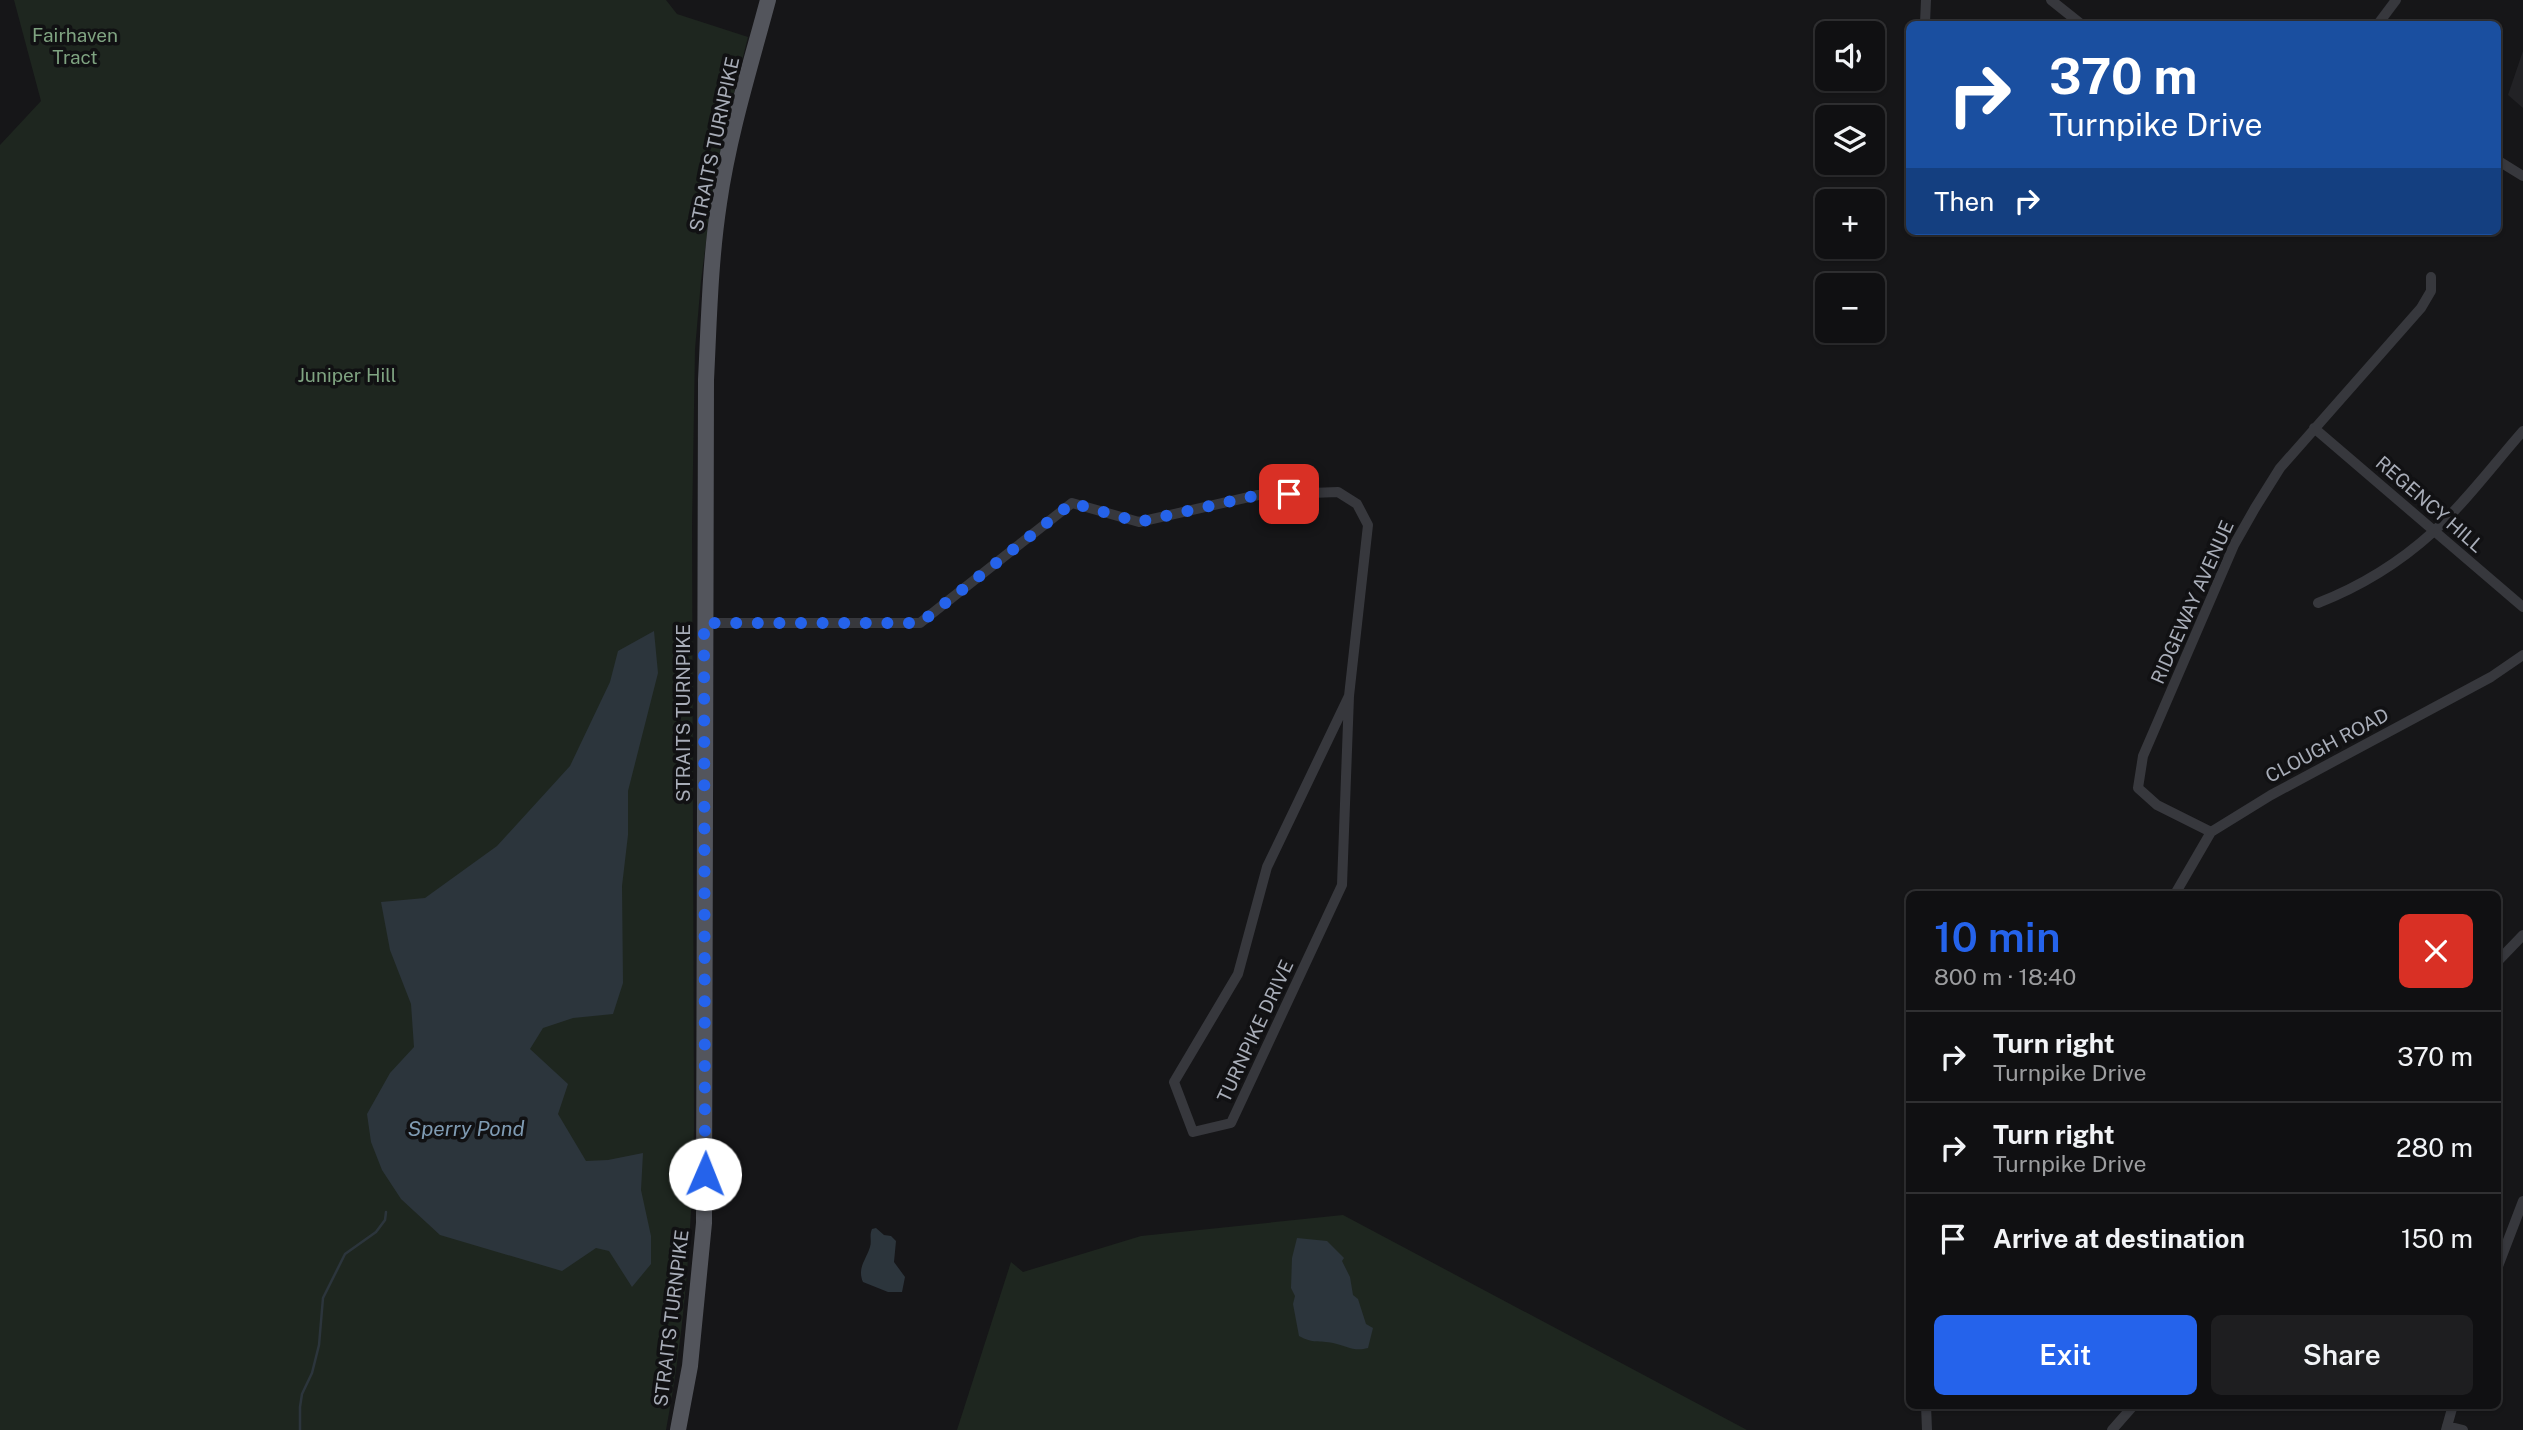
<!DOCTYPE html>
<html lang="en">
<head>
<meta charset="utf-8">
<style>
	:root { --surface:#101012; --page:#1e1e20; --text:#f1f3f6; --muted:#9c9d9f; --line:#303032; --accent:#2563eb }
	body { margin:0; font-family:"Public Sans",sans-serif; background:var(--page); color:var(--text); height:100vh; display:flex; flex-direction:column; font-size:26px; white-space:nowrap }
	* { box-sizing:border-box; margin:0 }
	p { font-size:23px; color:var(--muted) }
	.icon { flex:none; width:38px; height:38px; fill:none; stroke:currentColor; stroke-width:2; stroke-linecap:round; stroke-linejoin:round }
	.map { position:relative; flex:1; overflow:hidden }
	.side { position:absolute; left:1906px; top:891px; width:595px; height:518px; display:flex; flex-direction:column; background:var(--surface); border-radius:10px; box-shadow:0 2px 5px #0004,0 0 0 2px var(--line) }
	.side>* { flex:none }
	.guide { position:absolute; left:1906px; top:21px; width:595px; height:214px; border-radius:10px; box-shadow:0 2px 5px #0004,0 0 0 2px var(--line); background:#1a4fa0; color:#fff; overflow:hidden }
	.fabs { position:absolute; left:1815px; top:21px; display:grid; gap:14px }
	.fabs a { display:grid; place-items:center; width:70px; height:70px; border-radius:10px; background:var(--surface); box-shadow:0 2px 5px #0004,0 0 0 2px var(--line); font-size:35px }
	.pin { position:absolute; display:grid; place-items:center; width:60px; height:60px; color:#fff; margin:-30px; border-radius:14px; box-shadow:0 4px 10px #0006 }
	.me { position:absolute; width:77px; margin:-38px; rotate:1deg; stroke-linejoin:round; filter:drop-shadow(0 0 5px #0008) }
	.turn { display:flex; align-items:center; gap:24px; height:147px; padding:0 28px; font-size:32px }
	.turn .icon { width:91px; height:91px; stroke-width:2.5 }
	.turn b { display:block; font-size:49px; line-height:60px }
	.then { display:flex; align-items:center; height:66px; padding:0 28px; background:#0003; gap:14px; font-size:26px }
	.round { display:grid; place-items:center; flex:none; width:74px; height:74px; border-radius:10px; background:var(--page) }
	.head { display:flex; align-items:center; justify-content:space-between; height:119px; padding:0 28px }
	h1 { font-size:42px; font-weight:600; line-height:52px; color:var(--accent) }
	.primary-button { display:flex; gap:14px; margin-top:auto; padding:14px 28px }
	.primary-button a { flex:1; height:80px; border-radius:10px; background:var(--accent); color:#fff; font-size:28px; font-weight:600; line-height:80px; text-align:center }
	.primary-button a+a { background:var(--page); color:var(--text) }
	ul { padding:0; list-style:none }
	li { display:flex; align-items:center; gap:21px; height:91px; padding:0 28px; border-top:2px solid var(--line) }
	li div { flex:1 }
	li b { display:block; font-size:26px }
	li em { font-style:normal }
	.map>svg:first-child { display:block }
	.built { fill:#222225 }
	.green { fill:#1e261f }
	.water { fill:#2c353c }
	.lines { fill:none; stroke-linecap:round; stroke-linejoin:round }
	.stream { stroke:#2c353c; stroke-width:2.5 }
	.street { stroke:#37383d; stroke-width:10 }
	.primary { stroke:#53555c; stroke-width:16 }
	.route { stroke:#2563eb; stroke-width:12; stroke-dasharray:0 21.6 }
	.labels { text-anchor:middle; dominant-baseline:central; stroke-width:7; stroke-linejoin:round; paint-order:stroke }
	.park-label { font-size:19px; fill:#7fa381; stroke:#111113 }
	.street-label { font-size:19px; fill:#a8adb8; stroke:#111113 }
	.water-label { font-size:21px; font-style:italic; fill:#7f9bb3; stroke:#111113 }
</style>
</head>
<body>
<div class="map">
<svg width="2523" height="1430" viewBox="0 0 2523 1430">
	<rect width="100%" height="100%" fill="#161618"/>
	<path class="built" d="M2523 51V108L2508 95Z"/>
	<path class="green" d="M14 0H666L677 14 748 37 726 125 711 203 701 281 695 349 692 524 694 1127C692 1229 685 1330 666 1430H0V145L41 101Z
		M1343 1215 1747 1430H957L1011 1262 1023 1272 1141 1236Z"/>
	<path class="water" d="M654 631 658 673 628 791V835L622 886 623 983 613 1014 573 1018 543 1028 530 1049 568 1084 558 1114 586 1161 608 1160 643 1153 641 1190 651 1236V1264L632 1287 609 1251 596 1248 562 1271 440 1235 401 1199 382 1170 371 1142 367 1114 390 1073 414 1047 411 1004 390 950 381 902 425 898 497 846 570 766 610 682 618 651Z
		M876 1228 884 1235 891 1236 896 1241 894 1262 905 1277 902 1292H888L863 1282C857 1268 866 1260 870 1247 872 1240 869 1236 872 1229Z
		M1297 1238 1327 1241 1344 1258 1342 1261 1350 1277 1353 1295 1358 1299 1366 1324 1373 1328 1368 1348C1354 1352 1347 1346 1333 1343 1319 1340 1313 1344 1299 1336L1293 1304 1295 1296 1291 1288 1292 1258Z"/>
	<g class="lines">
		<path class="stream" d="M300 1430V1407L302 1394 312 1373 319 1345 323 1298 345 1254 376 1232 385 1220 386 1212"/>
		<path class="street" d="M2051 0 2081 24
			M1925 23 1926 0
			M2378 24 2396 0
			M2497 160 2523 176
			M2314 428 2523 607
			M2318 603C2359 587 2400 562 2433 532 2465 503 2494 464 2523 431
			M704 623H920L1072 503 1139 522 1258 495 1338 492 1357 504 1368 525 1349 696
			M1349 696 1342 885 1231 1123 1193 1132 1174 1082 1238 974 1267 867Z
			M2211 832 2157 805 2138 788 2143 756 2234 545 2255 508 2280 468 2421 308 2431 291V277
			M2175 894 2211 832 2271 795 2491 677 2523 655
			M2497 962 2523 935
			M2497 1269 2523 1201
			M1909 1344V1345
			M1926 1405 1927 1430
			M2447 1426 2463 1430
			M2112 1430 2134 1405
			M2446 1430 2453 1405"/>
		<path class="primary" d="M678 1430 690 1366 704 1223 706 380C709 321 710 262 719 203 729 134 750 67 768 0"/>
	</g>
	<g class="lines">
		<path class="route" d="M705 1174 704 623H920L1072 503 1139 522 1258 495 1289 494"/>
	</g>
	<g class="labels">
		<g class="park-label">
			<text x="75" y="35">Fairhaven<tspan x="75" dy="22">Tract</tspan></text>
			<text x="347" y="375">Juniper Hill</text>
		</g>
		<g class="street-label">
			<text transform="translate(714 144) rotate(-78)">STRAITS TURNPIKE</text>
			<text transform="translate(2430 504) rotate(41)">REGENCY HILL</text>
			<text transform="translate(2192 602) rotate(-66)">RIDGEWAY AVENUE</text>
			<text transform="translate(683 713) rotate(-90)">STRAITS TURNPIKE</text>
			<text transform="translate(2327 745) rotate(-28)">CLOUGH ROAD</text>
			<text transform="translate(1255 1031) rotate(-65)">TURNPIKE DRIVE</text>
			<text transform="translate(671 1318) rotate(-83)">STRAITS TURNPIKE</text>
		</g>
		<g class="water-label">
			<text x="466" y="1128">Sperry Pond</text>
		</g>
	</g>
</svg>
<div class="fabs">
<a><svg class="icon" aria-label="sound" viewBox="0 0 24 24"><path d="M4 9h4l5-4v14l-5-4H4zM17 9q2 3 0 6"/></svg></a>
<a><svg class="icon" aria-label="layers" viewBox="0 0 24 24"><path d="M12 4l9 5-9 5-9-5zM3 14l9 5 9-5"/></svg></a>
<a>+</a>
<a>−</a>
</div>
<div class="pin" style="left:1289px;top:494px;background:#d93025"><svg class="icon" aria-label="arrive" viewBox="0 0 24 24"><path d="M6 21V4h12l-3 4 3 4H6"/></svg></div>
<svg class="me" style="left:705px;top:1174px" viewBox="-20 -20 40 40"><circle r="19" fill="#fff"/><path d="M0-13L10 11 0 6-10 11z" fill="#2563eb"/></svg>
<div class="guide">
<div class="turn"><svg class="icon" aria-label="right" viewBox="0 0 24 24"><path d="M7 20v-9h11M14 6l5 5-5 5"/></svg><div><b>370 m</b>Turnpike Drive</div></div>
<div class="then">Then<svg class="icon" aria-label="right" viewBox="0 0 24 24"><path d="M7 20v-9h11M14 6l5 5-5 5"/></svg></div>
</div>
<section class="side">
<div class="head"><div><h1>10 min</h1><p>800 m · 18:40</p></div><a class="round" style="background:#d93025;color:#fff"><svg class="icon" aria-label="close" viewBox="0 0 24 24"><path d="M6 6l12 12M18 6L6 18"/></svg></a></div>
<ul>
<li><svg class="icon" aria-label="right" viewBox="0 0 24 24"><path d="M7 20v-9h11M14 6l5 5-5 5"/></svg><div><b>Turn right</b><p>Turnpike Drive</p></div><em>370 m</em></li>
<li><svg class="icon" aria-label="right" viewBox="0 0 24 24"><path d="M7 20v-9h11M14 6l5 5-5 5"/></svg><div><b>Turn right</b><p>Turnpike Drive</p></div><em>280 m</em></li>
<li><svg class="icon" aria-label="arrive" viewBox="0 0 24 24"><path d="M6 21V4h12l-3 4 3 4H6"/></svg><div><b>Arrive at destination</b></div><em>150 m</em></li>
</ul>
<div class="primary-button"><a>Exit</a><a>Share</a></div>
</section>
</div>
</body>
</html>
